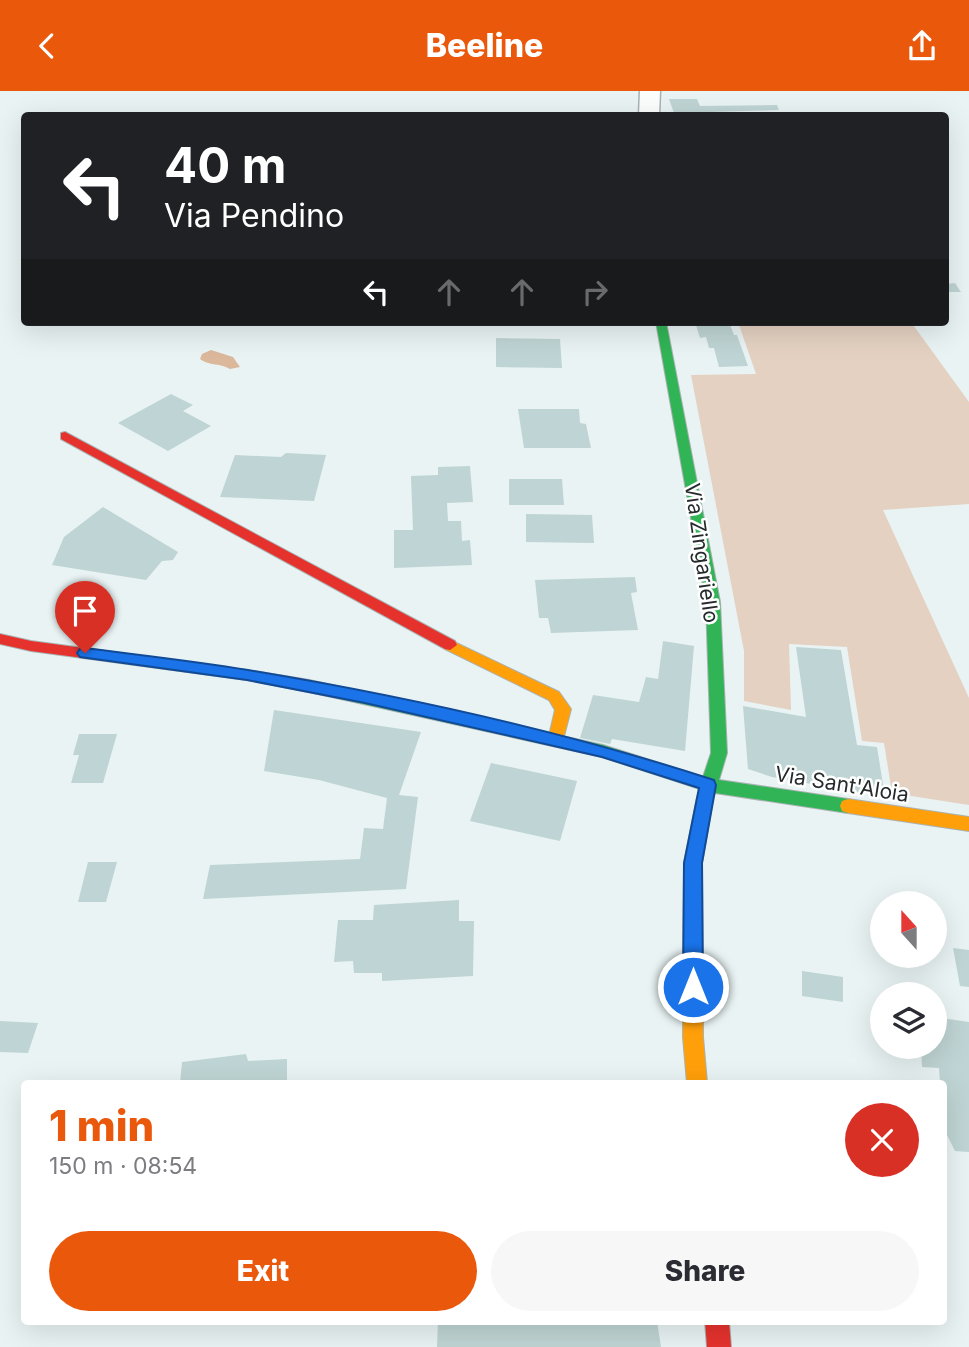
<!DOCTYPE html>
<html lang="en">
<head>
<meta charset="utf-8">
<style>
	:root { --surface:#fff; --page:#f7f7f7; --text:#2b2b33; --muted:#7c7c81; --accent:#ea580c }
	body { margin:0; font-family:Inter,sans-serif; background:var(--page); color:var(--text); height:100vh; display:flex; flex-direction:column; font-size:26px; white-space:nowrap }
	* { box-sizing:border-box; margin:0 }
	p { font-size:23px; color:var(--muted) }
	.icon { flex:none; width:38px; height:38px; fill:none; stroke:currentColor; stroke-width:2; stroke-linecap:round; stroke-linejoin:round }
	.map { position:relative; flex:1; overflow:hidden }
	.details { position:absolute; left:21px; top:989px; width:926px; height:245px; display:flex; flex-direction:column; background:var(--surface); border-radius:7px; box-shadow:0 7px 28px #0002 }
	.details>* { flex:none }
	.banner { position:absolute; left:21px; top:21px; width:928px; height:214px; border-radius:7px; box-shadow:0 7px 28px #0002; background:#202124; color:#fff; overflow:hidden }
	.needle { width:46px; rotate:339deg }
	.tools { position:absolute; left:870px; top:800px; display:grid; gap:14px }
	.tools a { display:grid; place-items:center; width:77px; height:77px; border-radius:50%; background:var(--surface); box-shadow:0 7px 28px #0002; font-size:35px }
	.pin { position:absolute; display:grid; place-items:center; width:60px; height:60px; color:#fff; margin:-72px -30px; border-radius:50% 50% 50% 0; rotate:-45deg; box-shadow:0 0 7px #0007 }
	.pin .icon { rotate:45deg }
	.me { position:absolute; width:77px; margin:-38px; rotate:0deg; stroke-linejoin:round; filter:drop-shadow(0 0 5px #0008) }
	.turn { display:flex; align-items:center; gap:24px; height:147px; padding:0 28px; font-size:32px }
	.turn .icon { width:91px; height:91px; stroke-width:2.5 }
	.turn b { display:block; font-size:49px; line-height:60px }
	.lanes { display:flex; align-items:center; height:66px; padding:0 28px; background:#0003; justify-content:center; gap:35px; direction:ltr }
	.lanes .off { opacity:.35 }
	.round { display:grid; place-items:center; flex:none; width:74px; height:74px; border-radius:37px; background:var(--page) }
	.headline { display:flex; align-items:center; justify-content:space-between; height:119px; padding:0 28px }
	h1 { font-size:42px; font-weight:800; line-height:52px; color:var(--accent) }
	.primary-button { display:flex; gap:14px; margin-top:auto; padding:14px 28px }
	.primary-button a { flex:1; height:80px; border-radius:42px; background:var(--accent); color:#fff; font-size:28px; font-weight:800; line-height:80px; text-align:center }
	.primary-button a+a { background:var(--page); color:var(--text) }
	header { display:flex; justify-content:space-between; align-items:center; height:91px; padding:0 28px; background:var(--accent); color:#fff; font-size:32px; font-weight:800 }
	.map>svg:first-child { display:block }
	.green { fill:#e4d1c2 }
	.water { fill:#dbb89c }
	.building { fill:#bfd4d4 }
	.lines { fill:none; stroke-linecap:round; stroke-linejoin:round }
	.street-casing { stroke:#aab2b2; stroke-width:3 }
	.fast-casing { stroke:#aab2b2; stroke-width:2 }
	.slow-casing { stroke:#aab2b2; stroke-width:2 }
	.jam-casing { stroke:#aab2b2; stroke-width:2 }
	.street { fill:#fcfdfd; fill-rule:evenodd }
	.fast { fill:#30b455; fill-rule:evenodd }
	.slow { fill:#ff9f0a; fill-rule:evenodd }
	.jam { fill:#e5322d; fill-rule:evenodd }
	.route { fill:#1a73e8; stroke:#114b97; stroke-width:2 }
	.labels { text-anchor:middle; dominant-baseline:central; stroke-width:5; stroke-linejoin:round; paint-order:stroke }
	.street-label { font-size:21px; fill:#252b2b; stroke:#fff }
</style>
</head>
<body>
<header><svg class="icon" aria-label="back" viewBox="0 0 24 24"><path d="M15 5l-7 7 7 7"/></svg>Beeline<svg class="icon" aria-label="share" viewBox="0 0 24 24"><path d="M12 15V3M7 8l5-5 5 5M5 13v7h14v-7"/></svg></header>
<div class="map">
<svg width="969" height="1256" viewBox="0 0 969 1256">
	<rect width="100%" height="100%" fill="#e9f3f3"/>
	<path class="green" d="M738 231H911L969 311V413L883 419 969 607V714L892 702 884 652 862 650 847 556 789 553 791 619 744 610V560L691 284 756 283Z"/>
	<path class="water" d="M211 259 233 266 240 276 230 278C221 272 209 275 200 268L202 263Z"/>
	<path class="building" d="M669 8H697L700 15 777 14 779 19 674 22Z
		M955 192 961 201H945V193Z
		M695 231H729L734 244H737L748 275 719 276 714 257H709L706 246 700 247Z
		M496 247 560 248 562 277 496 276Z
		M171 303 193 314 183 320 211 335 168 360 118 332Z
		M518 318H579L580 332 586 333 591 357H524Z
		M286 362 326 364 314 410 220 406 235 364 281 366Z
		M470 375 473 411 447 412 448 430H461L462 450 470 449 472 474 394 477V439H413L411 385 438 384V376Z
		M509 388H562L564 414H509Z
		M103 416 178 461 173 469 162 470 146 489 52 474 64 446Z
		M526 423 592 424 594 452 526 451Z
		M635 486 637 501 631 502 638 539 551 542 548 527H539L535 489Z
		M663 550 694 555 685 660 612 648 610 653 580 647 593 604 639 611 646 586 658 588Z
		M796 556 841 559 857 654 877 656 885 706 772 686 748 678 743 615 806 626Z
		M274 619 421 641 399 704 418 706 406 798 203 808 210 774 360 768 364 737 383 738 387 707 319 689 264 680Z
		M79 643H117L103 692H71L79 664H73Z
		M491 672 577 690 560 750 470 730Z
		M88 771H117L106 811H78Z
		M459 809V830H474L473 885 382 890V882H354L353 870 334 871 338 829H373L374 814Z
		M953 857 969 859V896L960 895Z
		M802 880 843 886V911L802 905Z
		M934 926 969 931V1061L955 1060 943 1036V992H940L939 977 922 976 921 956H934Z
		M0 930 38 932 28 962 0 961Z
		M246 963 248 970 287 968V992H180L182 971Z
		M438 1230H657L661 1256H437Z"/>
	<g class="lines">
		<defs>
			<path id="street" d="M640 0H660L659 24H639Z"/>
			<path id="fast" d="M656 231H666L720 511 727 662 719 689 848 708 854 710 856 715 854 720 848 722 715 702 711 712H699L697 707 700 698 602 666 309 601 301 595 309 589 603 654 703 686 711 662 706 511Z"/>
			<path id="slow" d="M450 549 559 601 571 618 562 653H550L548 649 555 619 549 609 445 558 443 554Z
				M705 700 711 702 713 707 702 772 703 946 707 992H687L683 946 684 772 697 707 699 702Z
				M848 708 969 726V740L848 722 842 720 840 715 842 710Z"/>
			<path id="jam" d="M65 341 455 550 457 554 450 559 445 558 61 348V342Z
				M0 543 31 550 247 579 309 589 317 595 309 601 247 589 31 560 0 553Z
				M705 1230H729L731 1256H707Z"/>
		</defs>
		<use href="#street" class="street-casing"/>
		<use href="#fast" class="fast-casing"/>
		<use href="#slow" class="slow-casing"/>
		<use href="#jam" class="jam-casing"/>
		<use href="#street" class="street"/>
		<use href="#fast" class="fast"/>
		<use href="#slow" class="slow"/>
		<use href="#jam" class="jam"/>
	</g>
	<path class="route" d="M85 557C139 564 194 570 248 579 405 605 563 640 714 689L716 694 702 772 703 896 700 902 693 905 686 902 683 896 684 772 699 697 602 666 365 612 247 589 80 566 77 562 80 558Z"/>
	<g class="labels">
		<g class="street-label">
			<text transform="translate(702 462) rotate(82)">Via Zingariello</text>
			<text transform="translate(842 693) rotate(9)">Via Sant'Aloia</text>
		</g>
	</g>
</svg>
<div class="tools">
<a><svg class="needle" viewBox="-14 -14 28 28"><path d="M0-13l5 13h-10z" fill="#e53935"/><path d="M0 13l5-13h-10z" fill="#7c7c81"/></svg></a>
<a><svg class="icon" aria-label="layers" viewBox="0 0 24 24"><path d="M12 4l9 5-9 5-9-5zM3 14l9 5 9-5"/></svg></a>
</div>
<div class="pin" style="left:85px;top:562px;background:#d93025"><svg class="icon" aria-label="arrive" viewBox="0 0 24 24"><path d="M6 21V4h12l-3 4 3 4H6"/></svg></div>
<svg class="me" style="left:693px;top:896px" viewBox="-20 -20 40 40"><circle r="17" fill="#1a73e8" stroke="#fff" stroke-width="3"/><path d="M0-11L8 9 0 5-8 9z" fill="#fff"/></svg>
<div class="banner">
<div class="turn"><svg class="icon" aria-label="left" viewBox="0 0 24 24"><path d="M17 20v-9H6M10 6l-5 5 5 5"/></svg><div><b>40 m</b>Via Pendino</div></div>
<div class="lanes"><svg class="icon" aria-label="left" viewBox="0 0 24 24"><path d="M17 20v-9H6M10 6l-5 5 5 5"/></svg><svg class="icon off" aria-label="ahead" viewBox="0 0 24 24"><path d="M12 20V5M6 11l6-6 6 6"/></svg><svg class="icon off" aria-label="ahead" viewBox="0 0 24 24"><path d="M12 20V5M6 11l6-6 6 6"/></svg><svg class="icon off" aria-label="right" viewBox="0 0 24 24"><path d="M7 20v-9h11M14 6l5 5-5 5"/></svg></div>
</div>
<section class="details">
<div class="headline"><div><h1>1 min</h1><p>150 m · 08:54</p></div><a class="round" style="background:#d93025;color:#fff"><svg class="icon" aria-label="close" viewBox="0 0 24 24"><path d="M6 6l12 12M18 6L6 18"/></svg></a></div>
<div class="primary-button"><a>Exit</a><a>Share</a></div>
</section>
</div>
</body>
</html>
